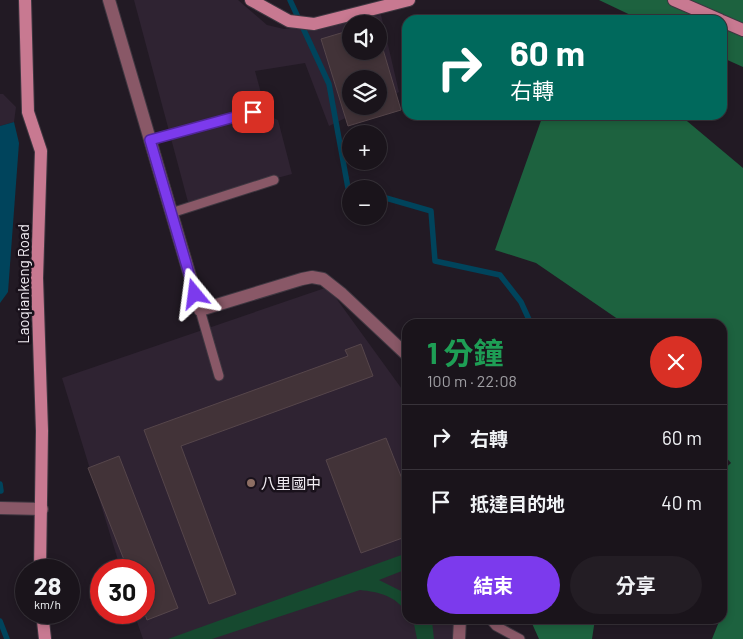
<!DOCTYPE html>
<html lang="zh-TW">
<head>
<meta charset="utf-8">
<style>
	:root { --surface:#1a141b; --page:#231d24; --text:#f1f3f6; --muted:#9f9ea3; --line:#38333a; --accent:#7c3aed }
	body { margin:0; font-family:Barlow,"Noto Sans TC",sans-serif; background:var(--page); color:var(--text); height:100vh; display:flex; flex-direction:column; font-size:19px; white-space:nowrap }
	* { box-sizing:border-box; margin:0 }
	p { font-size:16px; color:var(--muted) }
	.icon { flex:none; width:28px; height:28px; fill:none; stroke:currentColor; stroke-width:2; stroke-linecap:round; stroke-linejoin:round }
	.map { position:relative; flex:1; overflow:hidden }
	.panel { position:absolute; left:402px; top:319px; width:325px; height:305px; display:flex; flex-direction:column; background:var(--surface); border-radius:15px; box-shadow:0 2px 8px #0003,0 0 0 1px var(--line) }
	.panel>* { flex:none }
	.top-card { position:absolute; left:402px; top:15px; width:325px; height:105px; border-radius:15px; box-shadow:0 2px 8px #0003,0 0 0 1px var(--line); background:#00695c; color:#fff; overflow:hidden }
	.fabs { position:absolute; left:342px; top:15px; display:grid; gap:10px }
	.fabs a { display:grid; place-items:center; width:45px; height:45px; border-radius:50%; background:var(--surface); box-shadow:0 2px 8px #0003,0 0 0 1px var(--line); font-size:25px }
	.speed { position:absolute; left:15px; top:559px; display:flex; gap:10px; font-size:25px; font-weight:700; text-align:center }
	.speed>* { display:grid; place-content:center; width:65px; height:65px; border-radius:50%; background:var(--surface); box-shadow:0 2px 8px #0003,0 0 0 1px var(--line); line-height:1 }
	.speed small { font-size:12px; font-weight:400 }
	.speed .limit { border:8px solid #d22; background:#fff; color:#111 }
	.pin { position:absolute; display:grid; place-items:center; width:42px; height:42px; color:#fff; margin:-21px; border-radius:10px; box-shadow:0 2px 8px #0006 }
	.me { position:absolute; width:55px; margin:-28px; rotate:344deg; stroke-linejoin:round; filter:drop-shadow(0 0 4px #0008) }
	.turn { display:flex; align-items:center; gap:18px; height:105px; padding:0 25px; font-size:22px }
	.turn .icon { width:65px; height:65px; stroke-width:2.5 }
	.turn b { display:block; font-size:35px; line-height:42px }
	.round { display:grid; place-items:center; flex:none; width:52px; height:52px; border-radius:26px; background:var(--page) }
	.headline { display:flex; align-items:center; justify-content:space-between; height:85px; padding:0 25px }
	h1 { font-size:30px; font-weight:700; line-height:38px; color:#1e9e55 }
	.action { display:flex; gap:10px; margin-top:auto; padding:10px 25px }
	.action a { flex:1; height:58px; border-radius:30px; background:var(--accent); color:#fff; font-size:20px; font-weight:700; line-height:58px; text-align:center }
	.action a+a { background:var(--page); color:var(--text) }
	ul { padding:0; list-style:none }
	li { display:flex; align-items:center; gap:15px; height:65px; padding:0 25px; border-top:1px solid var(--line) }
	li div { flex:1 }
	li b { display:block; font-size:19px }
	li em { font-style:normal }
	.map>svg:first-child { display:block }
	.built { fill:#2f2332; fill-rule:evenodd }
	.green { fill:#16492f }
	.forest { fill:#1d623f }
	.water { fill:#00445c }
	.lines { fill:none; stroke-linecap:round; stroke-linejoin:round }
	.stream { stroke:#00445c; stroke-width:5.5 }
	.building { fill:#423338; stroke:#56464b; fill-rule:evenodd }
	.lane-casing { stroke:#3f3741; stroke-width:11 }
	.street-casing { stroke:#3f3741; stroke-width:14 }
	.secondary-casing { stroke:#3f3741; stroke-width:14 }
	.lane { stroke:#895867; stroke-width:9 }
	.street { stroke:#895867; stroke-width:12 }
	.secondary { stroke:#c87991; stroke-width:12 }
	.route-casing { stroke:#51269a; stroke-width:12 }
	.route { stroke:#7c3aed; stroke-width:9 }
	.education-dot { fill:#8d6e63; stroke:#19111b; stroke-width:2 }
	.labels { text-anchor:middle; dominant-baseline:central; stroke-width:5; stroke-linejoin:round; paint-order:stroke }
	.street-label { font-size:15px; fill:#f1ecf3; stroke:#19111b }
	.poi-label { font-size:15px; fill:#f1ecf3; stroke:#19111b; text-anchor:start }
</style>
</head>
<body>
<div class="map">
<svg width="743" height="639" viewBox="0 0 743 639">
	<rect width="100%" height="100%" fill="#221a24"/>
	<path class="built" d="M134 0H238L267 25 284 29 381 15 399 92 379 102V79H351V106H370L329 126 305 63 255 71 267 115 278 120 292 174 188 202ZM351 24H379V51H351Z
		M0 94H3L16 107 14 122 0 126Z
		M328 287 407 396 408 619H454L453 639H143L134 613 144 612V570H121L62 378Z"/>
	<path class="green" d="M407 553V569L379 580 407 594V614C397 596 379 592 360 590L212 639H168Z
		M411 619H431L432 621 434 639H417L414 624Z"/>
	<path class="forest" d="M599 0H743V67L723 58 722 20H641Z
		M543 115H677L681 116 743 168V639H712L720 619H722L723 613 727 603 722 597V471L731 463 723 454 722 324H625L536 263 495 250Z
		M530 619H595L592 639H539Z"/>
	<path class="water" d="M14 122 19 143 8 292 0 303V126Z"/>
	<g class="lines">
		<path class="stream" d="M290 0 329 84 348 188 352 189
			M379 196 431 211 435 261 500 275 521 302 531 324
			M0 484 1 491
			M0 621 7 639"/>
	</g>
	<path class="building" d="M351 30V51H379V36L401 110 348 126 321 39ZM351 79H379V106H351Z
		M361 344 373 376 181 446 236 594 209 604 144 430 348 356 345 350Z
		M386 438 408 494V536L361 553 326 460Z
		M119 456 178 608 147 620 144 611V570H128L88 468Z"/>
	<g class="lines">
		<defs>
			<path id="lane" d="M150 140 253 112
				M171 213 274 180
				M200 310 219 376
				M490 619 496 626 520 639"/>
			<path id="street" d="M109 0 200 310 302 279 312 277 323 279 342 294 408 356
				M0 508 42 509
				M459 639 460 619"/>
			<path id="secondary" d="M25 0 28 112 41 151 37 278 42 431 40 570
				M251 0 289 21 314 24 409 0
				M674 0 720 20
				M722 21 743 30
				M42 612 45 639"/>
		</defs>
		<use href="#lane" class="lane-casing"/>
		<use href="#street" class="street-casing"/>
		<use href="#secondary" class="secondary-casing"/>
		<use href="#lane" class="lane"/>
		<use href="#street" class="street"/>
		<use href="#secondary" class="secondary"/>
	</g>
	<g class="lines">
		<defs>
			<path id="route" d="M195 294 150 140 253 112"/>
		</defs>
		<use href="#route" class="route-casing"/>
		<use href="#route" class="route"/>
	</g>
	<circle class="education-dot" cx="251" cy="483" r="5"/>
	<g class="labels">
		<g class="street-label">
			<text transform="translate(23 284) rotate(-90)">Laoqiankeng Road</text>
		</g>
		<g class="poi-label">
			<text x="261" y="483">八里國中</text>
		</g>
	</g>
</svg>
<div class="fabs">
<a><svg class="icon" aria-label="sound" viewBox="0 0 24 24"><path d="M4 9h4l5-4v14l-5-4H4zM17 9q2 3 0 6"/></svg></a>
<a><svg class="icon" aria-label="layers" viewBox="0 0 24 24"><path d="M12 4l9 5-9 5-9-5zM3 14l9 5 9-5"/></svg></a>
<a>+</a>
<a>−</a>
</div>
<div class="speed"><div>28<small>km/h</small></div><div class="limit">30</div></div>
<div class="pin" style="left:253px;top:112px;background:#d93025"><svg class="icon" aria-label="arrive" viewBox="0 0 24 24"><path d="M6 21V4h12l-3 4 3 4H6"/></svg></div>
<svg class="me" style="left:195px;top:294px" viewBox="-20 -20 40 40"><path d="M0-17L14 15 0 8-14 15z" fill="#7c3aed" stroke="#fff" stroke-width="4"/></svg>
<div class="top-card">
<div class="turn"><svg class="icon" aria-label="right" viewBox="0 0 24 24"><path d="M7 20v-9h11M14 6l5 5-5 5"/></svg><div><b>60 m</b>右轉</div></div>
</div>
<section class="panel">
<div class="headline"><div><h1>1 分鐘</h1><p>100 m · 22:08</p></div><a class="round" style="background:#d93025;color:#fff"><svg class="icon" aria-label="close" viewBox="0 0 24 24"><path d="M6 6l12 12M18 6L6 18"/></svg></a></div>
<ul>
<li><svg class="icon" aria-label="right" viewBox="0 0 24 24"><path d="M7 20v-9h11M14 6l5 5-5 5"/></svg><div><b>右轉</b></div><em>60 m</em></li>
<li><svg class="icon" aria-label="arrive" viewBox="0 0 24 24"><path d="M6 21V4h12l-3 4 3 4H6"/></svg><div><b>抵達目的地</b></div><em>40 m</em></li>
</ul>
<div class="action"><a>結束</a><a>分享</a></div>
</section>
</div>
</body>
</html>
